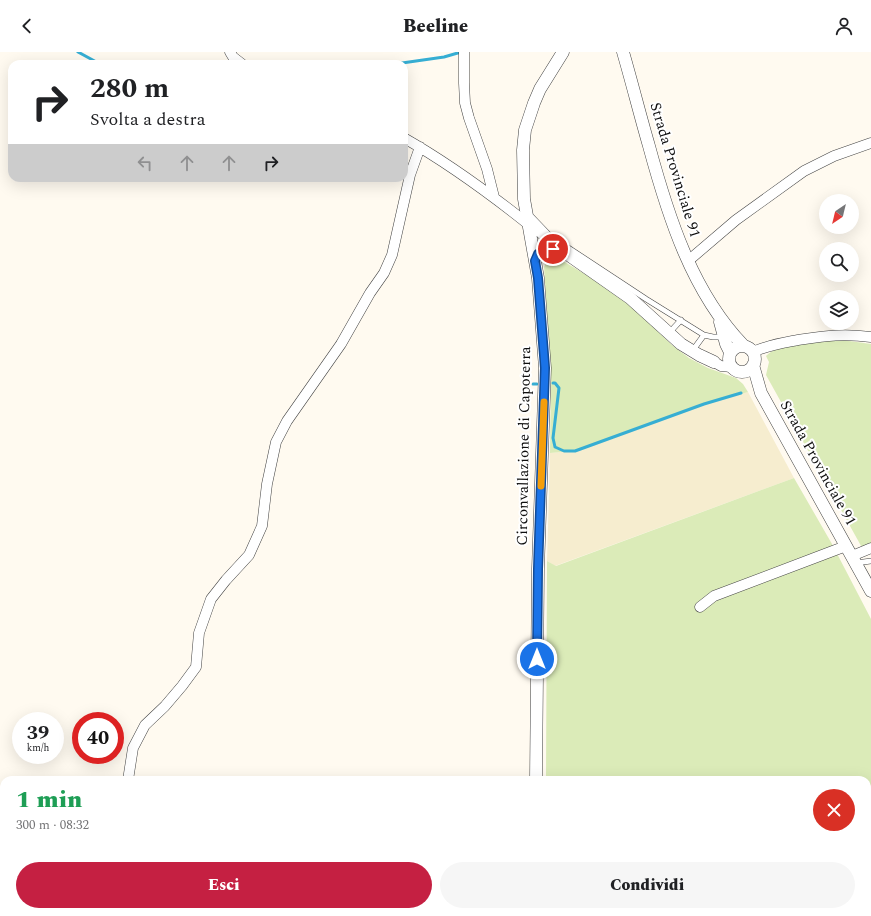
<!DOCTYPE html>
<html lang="it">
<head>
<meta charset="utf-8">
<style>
	:root { --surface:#fff; --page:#f6f6f6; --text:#202124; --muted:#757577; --accent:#c52042 }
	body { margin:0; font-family:Spectral,serif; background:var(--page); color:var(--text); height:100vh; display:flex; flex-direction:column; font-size:15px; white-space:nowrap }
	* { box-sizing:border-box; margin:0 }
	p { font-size:13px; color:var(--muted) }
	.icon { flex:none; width:22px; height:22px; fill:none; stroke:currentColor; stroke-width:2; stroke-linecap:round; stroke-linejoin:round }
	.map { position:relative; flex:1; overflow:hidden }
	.details { position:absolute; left:0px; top:724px; width:871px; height:140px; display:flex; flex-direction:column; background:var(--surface); border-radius:12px 12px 0 0; box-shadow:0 4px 16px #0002 }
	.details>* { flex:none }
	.banner { position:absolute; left:8px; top:8px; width:400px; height:122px; border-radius:12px; box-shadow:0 4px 16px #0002; background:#fff; color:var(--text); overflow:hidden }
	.needle { width:26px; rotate:215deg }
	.fabs { position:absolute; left:819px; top:142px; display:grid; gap:8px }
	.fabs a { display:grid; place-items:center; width:40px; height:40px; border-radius:50%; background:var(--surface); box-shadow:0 4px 16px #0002; font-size:20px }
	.speed { position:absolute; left:12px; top:660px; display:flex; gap:8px; font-size:20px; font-weight:700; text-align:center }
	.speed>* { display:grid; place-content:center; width:52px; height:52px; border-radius:50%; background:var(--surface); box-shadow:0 4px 16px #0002; line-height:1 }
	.speed small { font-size:10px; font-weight:400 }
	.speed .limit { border:6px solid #d22; background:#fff; color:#111 }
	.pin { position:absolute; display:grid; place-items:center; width:34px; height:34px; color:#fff; margin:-17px; border:2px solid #fff; border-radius:50%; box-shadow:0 1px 4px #0007 }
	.me { position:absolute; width:44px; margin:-22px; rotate:0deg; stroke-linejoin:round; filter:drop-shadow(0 0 3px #0008) }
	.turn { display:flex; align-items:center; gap:14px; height:84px; padding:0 16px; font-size:18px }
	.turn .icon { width:52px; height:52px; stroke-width:2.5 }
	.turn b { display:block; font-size:28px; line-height:34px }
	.lanes { display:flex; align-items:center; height:38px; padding:0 16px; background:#0003; justify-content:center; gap:20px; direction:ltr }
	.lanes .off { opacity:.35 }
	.round { display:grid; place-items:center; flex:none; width:42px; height:42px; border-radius:21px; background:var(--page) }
	.headline { display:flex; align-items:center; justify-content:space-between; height:68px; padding:0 16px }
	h1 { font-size:24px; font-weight:800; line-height:30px; color:#1e9e55 }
	.primary-button { display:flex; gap:8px; margin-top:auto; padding:8px 16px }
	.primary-button a { flex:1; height:46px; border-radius:24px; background:var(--accent); color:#fff; font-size:16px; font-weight:800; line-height:46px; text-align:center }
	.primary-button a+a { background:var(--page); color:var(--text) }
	header { display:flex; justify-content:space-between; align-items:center; height:52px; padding:0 16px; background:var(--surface); font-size:18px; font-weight:800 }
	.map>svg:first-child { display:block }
	.farmland { fill:#f6edcf }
	.green { fill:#dbebb8 }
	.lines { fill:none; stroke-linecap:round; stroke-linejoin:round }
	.stream { stroke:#36aed3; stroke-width:3 }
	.service-casing { stroke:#424242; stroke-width:6 }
	.minor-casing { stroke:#424242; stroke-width:11 }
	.tertiary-casing { stroke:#424242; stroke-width:13 }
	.service { stroke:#fff; stroke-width:5 }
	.minor { stroke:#fff; stroke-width:10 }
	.tertiary { stroke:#fff; stroke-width:12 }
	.route-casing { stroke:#114b97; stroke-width:10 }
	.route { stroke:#1a73e8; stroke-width:7 }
	.slow { stroke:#f59e0b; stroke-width:7 }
	.labels { text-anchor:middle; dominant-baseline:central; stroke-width:4; stroke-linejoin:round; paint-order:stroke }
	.street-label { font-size:15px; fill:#0f0f0f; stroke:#fff }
</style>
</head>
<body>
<header><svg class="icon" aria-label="back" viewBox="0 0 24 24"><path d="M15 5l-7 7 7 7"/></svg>Beeline<svg class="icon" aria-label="person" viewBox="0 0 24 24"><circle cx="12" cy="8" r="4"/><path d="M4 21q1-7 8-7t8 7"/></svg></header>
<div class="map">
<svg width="871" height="864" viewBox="0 0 871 864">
	<rect width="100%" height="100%" fill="#fffaf0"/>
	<path class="farmland" d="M748 340 794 426 555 514 547 509 550 401 575 399 704 352 741 341Z"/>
	<path class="green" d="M552 206 563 209 588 224 632 255 672 293 689 306 708 316 736 326 743 332 748 340 704 352 575 399 550 401 551 321 544 215 547 209Z
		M842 288 871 292V499L865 501 766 323 769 310 766 304C781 289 821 289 842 288Z
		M794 426 832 492 871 567V755L867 756V728H546L547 509 556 514Z
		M867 759 871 764V855L867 857Z
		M546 860H858L848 864H546Z"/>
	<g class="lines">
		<path class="stream" d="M78 0 100 12
			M395 12 444 5 461 0
			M553 331H555L559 336 553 386 555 395 564 399H575L704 352 741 341
			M533 332H537"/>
		<defs>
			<path id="service" d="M563 199 567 195 646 247 704 283 713 285H723
				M669 281 681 268
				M693 298 704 283
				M856 511 871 509"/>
			<path id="minor" d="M230 0 233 5 242 12
				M464 0V31L465 51 469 66 487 117 494 145
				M404 86C448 111 489 141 528 172
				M688 209 736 168 804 119 834 104 871 91
				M753 300C768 293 782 291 798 288 825 284 843 281 871 285
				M714 310 721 314 732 315
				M852 504 871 496
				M700 555 714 544 846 494
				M128 728 133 696 145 673 165 654 182 634 196 615 199 581 211 547 226 528 249 503 262 474 267 432 276 390 287 369 341 292 370 241 384 221 392 203 410 123 420 95
				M111 864 112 860"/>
			<path id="tertiary" d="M623 0C632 31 640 63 649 94 668 164 692 240 743 293
				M528 166 549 188 560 197 630 246 681 292 699 303 714 310
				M535 209C542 197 547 197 560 197
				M720 270 726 292 730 300
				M729 307a13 13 0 1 1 26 0a13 13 0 1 1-26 0Z
				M753 313 761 341 871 539
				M536 728 538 517 545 316 538 226 524 147 523 98 525 78 534 51 540 37 563 0
				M535 864V860"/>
		</defs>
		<use href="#service" class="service-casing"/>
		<use href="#minor" class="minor-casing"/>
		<use href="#tertiary" class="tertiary-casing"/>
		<use href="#service" class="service"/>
		<use href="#minor" class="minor"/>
		<use href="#tertiary" class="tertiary"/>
	</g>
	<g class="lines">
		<defs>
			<path id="route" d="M537 607 538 517 545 316 538 226 535 209 538 202 543 198 553 197"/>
		</defs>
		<use href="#route" class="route-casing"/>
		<use href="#route" class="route"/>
		<path class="slow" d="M541 434 544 350"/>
	</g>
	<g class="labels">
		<g class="street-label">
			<text transform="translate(675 118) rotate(73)">Strada Provinciale 91</text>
			<text transform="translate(524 394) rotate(-89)">Circonvallazione di Capoterra</text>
			<text transform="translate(818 411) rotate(61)">Strada Provinciale 91</text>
		</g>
	</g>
</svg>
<div class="fabs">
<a><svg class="needle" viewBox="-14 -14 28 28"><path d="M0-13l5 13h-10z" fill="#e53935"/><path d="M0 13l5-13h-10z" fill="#757577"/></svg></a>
<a><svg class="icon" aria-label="search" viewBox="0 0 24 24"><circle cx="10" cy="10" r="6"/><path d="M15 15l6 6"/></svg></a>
<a><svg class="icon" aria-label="layers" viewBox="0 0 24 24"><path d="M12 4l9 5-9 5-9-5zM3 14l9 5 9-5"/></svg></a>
</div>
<div class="speed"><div>39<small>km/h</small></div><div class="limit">40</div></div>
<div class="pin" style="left:553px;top:197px;background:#d93025"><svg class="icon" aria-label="arrive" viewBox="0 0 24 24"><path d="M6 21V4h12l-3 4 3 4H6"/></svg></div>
<svg class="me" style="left:537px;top:607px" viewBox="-20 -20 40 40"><circle r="17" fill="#1a73e8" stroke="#fff" stroke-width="3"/><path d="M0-11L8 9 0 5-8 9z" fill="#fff"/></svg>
<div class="banner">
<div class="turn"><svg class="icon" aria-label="right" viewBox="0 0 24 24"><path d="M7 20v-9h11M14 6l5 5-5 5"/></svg><div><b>280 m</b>Svolta a destra</div></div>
<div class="lanes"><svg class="icon off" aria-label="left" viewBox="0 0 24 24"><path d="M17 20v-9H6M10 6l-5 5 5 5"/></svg><svg class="icon off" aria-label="ahead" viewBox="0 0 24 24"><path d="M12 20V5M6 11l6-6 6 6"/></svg><svg class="icon off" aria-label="ahead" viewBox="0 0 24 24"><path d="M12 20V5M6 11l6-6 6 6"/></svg><svg class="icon" aria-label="right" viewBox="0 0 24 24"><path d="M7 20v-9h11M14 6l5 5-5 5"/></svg></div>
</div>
<section class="details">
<div class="headline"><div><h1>1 min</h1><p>300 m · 08:32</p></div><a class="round" style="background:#d93025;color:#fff"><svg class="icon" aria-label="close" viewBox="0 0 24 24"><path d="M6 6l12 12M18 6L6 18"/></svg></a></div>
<div class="primary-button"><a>Esci</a><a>Condividi</a></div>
</section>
</div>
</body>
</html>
